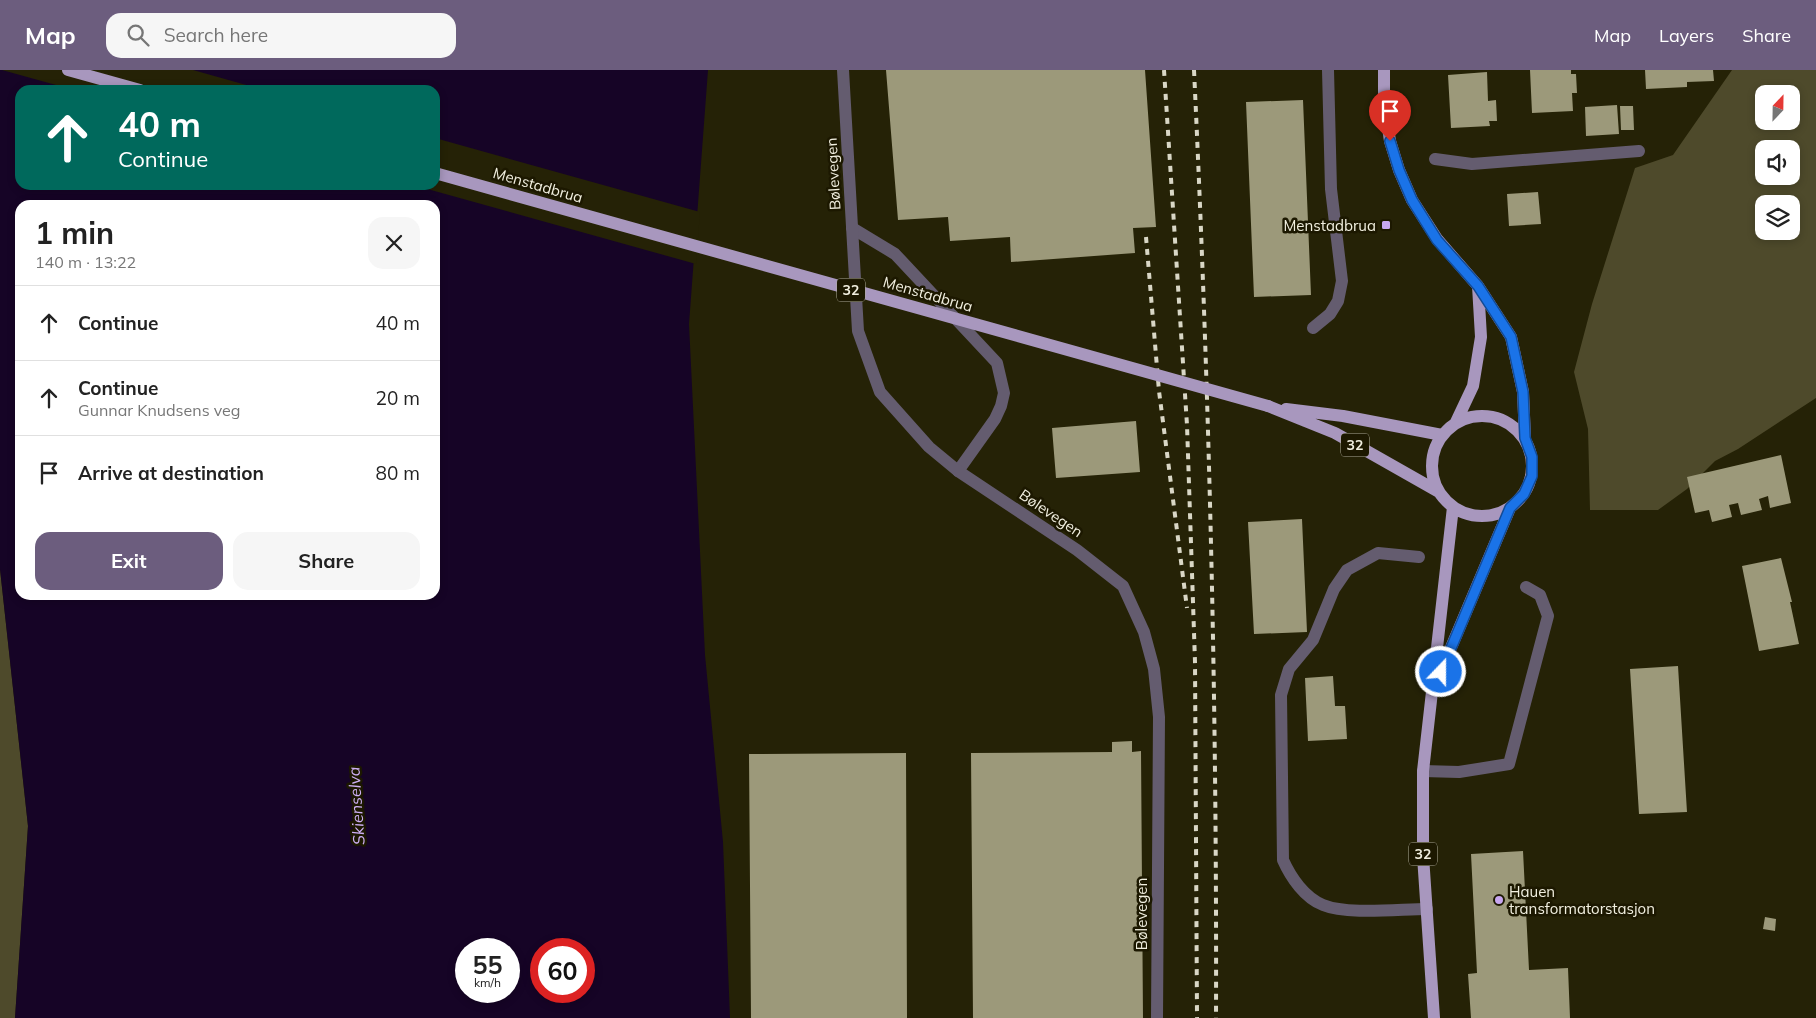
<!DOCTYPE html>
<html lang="en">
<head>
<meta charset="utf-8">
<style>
	:root { --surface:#fff; --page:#f6f6f6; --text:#222; --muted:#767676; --line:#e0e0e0; --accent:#6c5d7e }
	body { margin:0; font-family:Mulish,sans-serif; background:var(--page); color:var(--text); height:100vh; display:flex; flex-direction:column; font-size:19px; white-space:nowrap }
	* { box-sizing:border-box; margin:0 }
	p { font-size:16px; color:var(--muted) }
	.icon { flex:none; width:28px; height:28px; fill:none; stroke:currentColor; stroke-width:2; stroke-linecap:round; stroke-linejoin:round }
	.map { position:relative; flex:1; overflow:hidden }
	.sheet { position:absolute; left:15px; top:130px; width:425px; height:400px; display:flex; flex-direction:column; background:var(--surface); border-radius:15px; box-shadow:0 2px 8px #0003 }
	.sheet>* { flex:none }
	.banner { position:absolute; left:15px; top:15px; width:425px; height:105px; border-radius:15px; box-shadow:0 2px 8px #0003; background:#00695c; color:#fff; overflow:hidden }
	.needle { width:32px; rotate:22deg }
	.fabs { position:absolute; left:1755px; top:15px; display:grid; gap:10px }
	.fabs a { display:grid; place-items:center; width:45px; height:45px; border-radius:10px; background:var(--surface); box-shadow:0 2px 8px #0003; font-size:25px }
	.speed { position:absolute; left:455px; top:868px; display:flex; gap:10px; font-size:25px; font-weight:700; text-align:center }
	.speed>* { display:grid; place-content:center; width:65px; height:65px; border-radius:50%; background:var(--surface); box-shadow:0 2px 8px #0003; line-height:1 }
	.speed small { font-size:12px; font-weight:400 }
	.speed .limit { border:8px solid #d22; background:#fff; color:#111 }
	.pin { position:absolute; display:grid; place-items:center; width:42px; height:42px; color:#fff; margin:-51px -21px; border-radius:50% 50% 50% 0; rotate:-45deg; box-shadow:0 0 5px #0007 }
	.pin .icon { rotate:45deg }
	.me { position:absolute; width:55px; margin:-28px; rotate:22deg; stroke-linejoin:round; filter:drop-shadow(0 0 4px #0008) }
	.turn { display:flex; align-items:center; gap:18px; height:105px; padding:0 20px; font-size:22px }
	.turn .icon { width:65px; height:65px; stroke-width:2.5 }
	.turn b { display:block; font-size:35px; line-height:42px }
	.round { display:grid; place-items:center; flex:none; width:52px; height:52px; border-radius:15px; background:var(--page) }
	.summary { display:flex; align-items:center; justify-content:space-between; height:85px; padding:0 20px }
	h1 { font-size:30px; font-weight:700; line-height:38px }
	.button { display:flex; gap:10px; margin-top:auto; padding:10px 20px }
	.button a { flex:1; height:58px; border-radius:15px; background:var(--accent); color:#fff; font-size:20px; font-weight:700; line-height:58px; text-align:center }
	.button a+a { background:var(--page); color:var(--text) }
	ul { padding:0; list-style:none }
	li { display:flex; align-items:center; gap:15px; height:75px; padding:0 20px; border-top:1px solid var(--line) }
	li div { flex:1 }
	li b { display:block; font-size:19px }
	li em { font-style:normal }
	header { display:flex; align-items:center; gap:30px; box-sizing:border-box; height:70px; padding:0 25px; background:var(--accent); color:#fff }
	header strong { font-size:24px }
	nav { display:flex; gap:28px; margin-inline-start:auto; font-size:18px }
	.search { width:350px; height:45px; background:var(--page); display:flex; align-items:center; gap:12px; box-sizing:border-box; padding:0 18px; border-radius:15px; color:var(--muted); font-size:19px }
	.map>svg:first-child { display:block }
	.green { fill:#4e4a2b; fill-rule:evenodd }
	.water { fill:#160426; fill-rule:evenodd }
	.pier { fill:#252206 }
	.building { fill:#9c997a }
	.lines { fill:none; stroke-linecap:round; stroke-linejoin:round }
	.service { stroke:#645c6f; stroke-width:12 }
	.minor { stroke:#645c6f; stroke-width:12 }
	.primary { stroke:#a897be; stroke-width:12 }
	.rail { stroke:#d9d7c6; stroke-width:4; stroke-dasharray:6 6; stroke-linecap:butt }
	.primary-bridge { stroke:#a897be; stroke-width:12 }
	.route-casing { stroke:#114b97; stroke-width:12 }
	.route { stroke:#1a73e8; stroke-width:9 }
	.poi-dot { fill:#c7a6ef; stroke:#1c1800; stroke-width:2 }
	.labels { text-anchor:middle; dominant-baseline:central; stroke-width:5; stroke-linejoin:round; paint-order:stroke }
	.shield { fill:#1c1800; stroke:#b1ae9c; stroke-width:1 }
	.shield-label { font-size:14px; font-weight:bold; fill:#f1efdf }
	.street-label { font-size:15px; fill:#f1efdf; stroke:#1c1800 }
	.poi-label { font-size:15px; fill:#f1efdf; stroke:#1c1800; text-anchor:end }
	.water-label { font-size:16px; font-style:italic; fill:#ceb0f4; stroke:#1c1800 }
</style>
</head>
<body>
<header>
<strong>Map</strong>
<div class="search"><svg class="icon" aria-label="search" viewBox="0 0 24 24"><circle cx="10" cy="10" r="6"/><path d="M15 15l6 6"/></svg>Search here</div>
<nav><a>Map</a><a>Layers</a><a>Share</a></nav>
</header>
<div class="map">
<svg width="1816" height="948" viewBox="0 0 1816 948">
	<rect width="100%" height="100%" fill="#252206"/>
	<path class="green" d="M1732 0H1816V328L1738 379 1715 391 1687 419 1658 440H1590L1588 359 1574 302 1592 234 1635 98 1673 85ZM1764 24H1791V51H1764ZM1764 79H1791V106H1764ZM1764 134H1791V161H1764Z
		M0 499 28 756 15 948H0Z"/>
	<path class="water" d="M0 0H708L689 254 705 585 723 772 730 948H15L28 756 0 499ZM20 20H435V115H20ZM20 135H435V525H20ZM466 879H509V921H466ZM541 879H584V921H541Z"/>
	<path class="pier" d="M2 0H193L264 20H74Z
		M435 68 700 142 696 194 413 115H435Z"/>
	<path class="building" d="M886 0H1145L1156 157 1133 158 1135 183 1011 192 1010 167 950 171 948 147 898 150Z
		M1530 0H1571V4H1576L1577 23H1572L1573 41 1532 43Z
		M1645 0H1713L1714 11 1687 12V17L1646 19Z
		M1487 2 1488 31 1496 30 1497 51H1489L1490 56 1451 58 1448 5Z
		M1303 30 1311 225 1254 227 1246 32Z
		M1617 35 1619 64 1586 66 1585 37Z
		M1620 36H1633L1634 60H1621Z
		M1538 122 1541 154 1509 156 1507 124Z
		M1136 351 1140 402 1056 408 1052 358Z
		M1781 385 1791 433 1770 438 1768 426 1759 429 1762 440 1741 445 1738 433 1729 435 1732 447 1712 452 1709 440 1695 443 1687 407Z
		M1302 449 1307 562 1254 564 1248 452Z
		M1781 488 1792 532H1790L1799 574 1759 581 1742 496Z
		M1678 596 1687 742 1639 744 1630 599Z
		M1333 606 1335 636H1345L1347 669 1308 671 1305 608Z
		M1132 671V682L1141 681 1143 948H973L971 683 1112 682V672Z
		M906 683 907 948H751L749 684Z
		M1523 781 1529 900 1568 898 1570 948H1471L1468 904 1477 903 1471 784Z
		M1765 847 1776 849 1775 861 1763 859Z"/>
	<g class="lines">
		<path class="service" d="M1435 89 1472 94 1639 81
			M852 158 895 184 997 293 1004 323 1001 336 995 349 958 401
			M1313 258 1330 244 1338 231 1342 211 1331 119 1328 0
			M1419 487 1378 483 1347 500 1334 519 1313 570 1289 599 1281 625 1283 790C1291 808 1305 828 1323 835 1347 845 1400 839 1427 839
			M1423 701 1459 702 1509 694 1548 546 1540 525 1526 517"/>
		<path class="minor" d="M843 0 858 261 880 322 929 377 958 401 1077 480 1123 516 1144 562 1154 599 1159 647 1157 948"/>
		<path class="primary" d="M68 0 140 20
			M1384 0V31L1390 71 1399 100 1412 130 1437 169 1478 216 1511 267 1523 322 1525 368
			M1268 336 1335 363 1439 422
			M1286 339 1343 346 1442 365
			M1432 396a50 50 0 1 1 100 0a50 50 0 1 1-100 0Z
			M1456 352 1473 316 1481 267 1478 216
			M1439 606 1510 438
			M1434 948 1423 786V701L1453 437"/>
		<path class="rail" d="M1164 0 1187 355 1195 592 1197 948
			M1194 0C1209 316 1217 632 1216 948
			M1146 167 1159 321 1187 538"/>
		<path class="primary-bridge" d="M435 103 1268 336"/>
	</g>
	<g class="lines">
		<defs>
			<path id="route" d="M1390 71 1399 100 1412 130 1437 170 1478 216 1511 267 1523 322 1525 368 1532 387V406L1524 424 1510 438 1441 602"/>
		</defs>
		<use href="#route" class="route-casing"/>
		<use href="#route" class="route"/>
	</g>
	<g class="poi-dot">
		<rect x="1381" y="150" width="10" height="10" rx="2.5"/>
		<circle cx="1499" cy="830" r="5"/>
	</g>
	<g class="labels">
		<g class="shield">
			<rect x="837" y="208.5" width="28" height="23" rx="4"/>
			<rect x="1341" y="363.5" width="28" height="23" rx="4"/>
			<rect x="1409" y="772.5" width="28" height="23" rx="4"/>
		</g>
		<g class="shield-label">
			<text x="851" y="220">32</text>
			<text x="1355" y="375">32</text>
			<text x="1423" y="784">32</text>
		</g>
		<g class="street-label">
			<text transform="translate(833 104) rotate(-93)">Bølevegen</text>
			<text transform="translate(538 115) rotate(16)">Menstadbrua</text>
			<text transform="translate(928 224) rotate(16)">Menstadbrua</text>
			<text transform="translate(1051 443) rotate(34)">Bølevegen</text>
			<text transform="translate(1141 844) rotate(-90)">Bølevegen</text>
		</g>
		<g class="poi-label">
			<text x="1376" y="155">Menstadbrua</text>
			<text x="1509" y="821" text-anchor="start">Hauen<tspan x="1509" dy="17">transformatorstasjon</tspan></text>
		</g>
		<g class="water-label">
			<text transform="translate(356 736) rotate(-94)">Skienselva</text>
		</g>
	</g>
</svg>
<div class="fabs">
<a><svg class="needle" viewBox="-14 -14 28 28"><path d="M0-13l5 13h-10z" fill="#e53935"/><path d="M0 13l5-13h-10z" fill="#767676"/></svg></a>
<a><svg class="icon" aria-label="sound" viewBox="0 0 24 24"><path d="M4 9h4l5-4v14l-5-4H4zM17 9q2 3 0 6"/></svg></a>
<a><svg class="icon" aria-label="layers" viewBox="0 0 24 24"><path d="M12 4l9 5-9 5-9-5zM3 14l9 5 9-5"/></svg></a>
</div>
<div class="speed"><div>55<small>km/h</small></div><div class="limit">60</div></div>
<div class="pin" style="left:1390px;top:71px;background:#d93025"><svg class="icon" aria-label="arrive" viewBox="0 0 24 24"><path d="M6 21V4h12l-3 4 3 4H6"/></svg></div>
<svg class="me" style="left:1441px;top:602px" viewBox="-20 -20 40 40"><circle r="17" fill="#1a73e8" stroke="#fff" stroke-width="3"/><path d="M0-11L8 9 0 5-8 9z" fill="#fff"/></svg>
<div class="banner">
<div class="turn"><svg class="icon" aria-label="ahead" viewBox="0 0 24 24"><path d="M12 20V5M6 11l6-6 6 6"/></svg><div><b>40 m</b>Continue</div></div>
</div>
<section class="sheet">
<div class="summary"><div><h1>1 min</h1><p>140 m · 13:22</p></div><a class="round"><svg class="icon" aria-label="close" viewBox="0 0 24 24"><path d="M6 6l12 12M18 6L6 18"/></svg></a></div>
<ul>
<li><svg class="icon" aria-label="ahead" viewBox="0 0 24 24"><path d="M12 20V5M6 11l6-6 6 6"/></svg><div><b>Continue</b></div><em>40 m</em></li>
<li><svg class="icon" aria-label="ahead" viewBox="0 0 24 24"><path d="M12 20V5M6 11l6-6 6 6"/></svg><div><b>Continue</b><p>Gunnar Knudsens veg</p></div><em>20 m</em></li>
<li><svg class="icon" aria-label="arrive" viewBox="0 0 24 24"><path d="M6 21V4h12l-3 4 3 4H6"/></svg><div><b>Arrive at destination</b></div><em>80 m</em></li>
</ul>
<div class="button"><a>Exit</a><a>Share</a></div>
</section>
</div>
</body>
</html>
